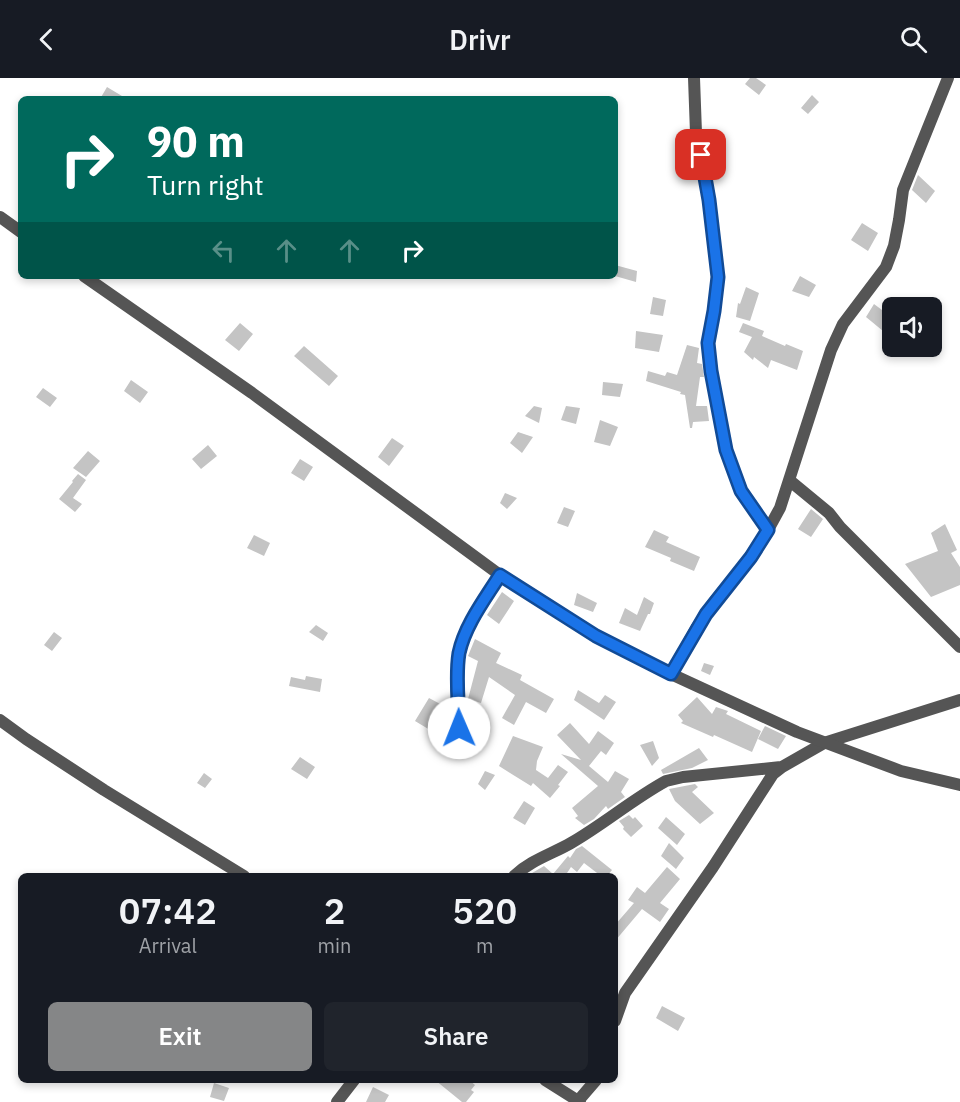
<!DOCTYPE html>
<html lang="en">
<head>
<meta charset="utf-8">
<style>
	:root { --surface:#171b24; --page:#20242c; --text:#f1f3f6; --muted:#9ea1a6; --accent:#858687 }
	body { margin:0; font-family:"IBM Plex Sans",sans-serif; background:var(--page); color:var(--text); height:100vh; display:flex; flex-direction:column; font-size:22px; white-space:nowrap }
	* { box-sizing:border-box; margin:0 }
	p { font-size:20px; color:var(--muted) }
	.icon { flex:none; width:33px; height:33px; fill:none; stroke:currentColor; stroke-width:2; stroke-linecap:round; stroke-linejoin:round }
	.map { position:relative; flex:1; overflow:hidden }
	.drawer { position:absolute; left:18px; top:795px; width:600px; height:210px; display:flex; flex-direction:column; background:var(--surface); border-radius:9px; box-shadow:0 3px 9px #0003 }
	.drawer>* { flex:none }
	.guide { position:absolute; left:18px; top:18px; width:600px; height:183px; border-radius:9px; box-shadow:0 3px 9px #0003; background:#00695c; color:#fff; overflow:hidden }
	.fabs { position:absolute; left:882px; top:219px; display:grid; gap:12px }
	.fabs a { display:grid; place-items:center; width:60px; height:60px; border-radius:9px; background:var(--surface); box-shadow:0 3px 9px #0003; font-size:30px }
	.pin { position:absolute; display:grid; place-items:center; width:51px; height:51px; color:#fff; margin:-26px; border-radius:12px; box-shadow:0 3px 9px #0006 }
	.me { position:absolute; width:66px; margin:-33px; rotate:359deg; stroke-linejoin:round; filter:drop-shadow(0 0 4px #0008) }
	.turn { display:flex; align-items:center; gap:21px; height:126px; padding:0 30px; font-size:27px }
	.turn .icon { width:78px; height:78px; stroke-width:2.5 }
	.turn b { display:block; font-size:42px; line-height:51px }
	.lanes { display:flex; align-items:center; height:57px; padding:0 30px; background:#0003; justify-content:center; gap:30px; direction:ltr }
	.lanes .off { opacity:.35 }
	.eta { display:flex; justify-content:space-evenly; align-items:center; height:102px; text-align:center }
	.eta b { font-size:36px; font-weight:600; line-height:42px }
	.button { display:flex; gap:12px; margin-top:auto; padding:12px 30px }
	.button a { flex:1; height:69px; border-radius:9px; background:var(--accent); color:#fff; font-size:24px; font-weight:600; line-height:69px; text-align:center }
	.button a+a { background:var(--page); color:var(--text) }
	header { display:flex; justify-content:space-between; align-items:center; height:78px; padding:0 30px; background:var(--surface); font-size:27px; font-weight:600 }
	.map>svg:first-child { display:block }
	.building { fill:#c4c4c4 }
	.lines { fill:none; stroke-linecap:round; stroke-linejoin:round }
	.minor { stroke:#555; stroke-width:12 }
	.tertiary { stroke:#555; stroke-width:12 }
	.route-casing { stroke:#114b97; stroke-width:15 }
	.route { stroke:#1a73e8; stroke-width:10 }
</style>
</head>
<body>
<header><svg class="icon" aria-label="back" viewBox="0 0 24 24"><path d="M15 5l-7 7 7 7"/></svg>Drivr<svg class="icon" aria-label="search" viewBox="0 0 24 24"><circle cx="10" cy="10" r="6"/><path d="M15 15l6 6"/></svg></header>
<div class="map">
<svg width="960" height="1024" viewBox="0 0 960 1024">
	<rect width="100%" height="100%" fill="#fff"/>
	<path class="building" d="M750 0H756L766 7 759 17 745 6Z
		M107 9 127 21H100Z
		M812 17 819 24 808 36 801 30Z
		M918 97 935 113 926 125 912 112Z
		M862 145 878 155 868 173 851 162Z
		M615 187 637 193 636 204 615 198Z
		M800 198 816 207 809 219 792 213Z
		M746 209 759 215 750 243 736 239 738 225 740 226Z
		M653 219 666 222 663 238 650 236Z
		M874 226 890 238 883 253 866 239Z
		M240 245 253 256 239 273 225 262Z
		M743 245 764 253 762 258 785 268 786 266 803 273 797 292 771 282 768 290 754 279 753 282 744 274 752 259 739 254Z
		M636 253 663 257 659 274 635 270Z
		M687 267 699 270 697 285 702 286 704 299H700L696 328H707L709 343 693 344 692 350H690L685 317 680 316 681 314 646 303 648 293 665 298 667 294 677 297Z
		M304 268 338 298 329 308 294 278Z
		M131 302 148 314 140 325 124 313Z
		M603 304 623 306 620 319 602 317Z
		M43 310 57 320 50 329 36 319Z
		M534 328 542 330 539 345 525 338Z
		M566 328 580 330 576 346 561 342Z
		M600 342 618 349 610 368 594 364Z
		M518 354 533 359 522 375 510 365Z
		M392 360 404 368 389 388 378 379Z
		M208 367 217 378 201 391 192 381Z
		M88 373 100 383 86 399 73 390Z
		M300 381 313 389 304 403 291 395Z
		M78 396 86 402 73 420 82 426 75 434 59 421 73 404 72 403Z
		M505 415 517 420 507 431 500 425Z
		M564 429 575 433 568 449 557 445Z
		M811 431 823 441 811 459 798 451Z
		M945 446 957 472 951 475 960 489V507L931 519 905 486 938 473 931 455Z
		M654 452 669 459 666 464 700 479 694 493 670 483 671 480 645 469Z
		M254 457 270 465 264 478 247 470Z
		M502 514 514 523 499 546 487 537Z
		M577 515 597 525 593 534 574 527Z
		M644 519 654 525 650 536H648L640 553 619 545 625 530 637 537Z
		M316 547 328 555 323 563 309 554Z
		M54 554 62 560 52 573 44 567Z
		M475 561 501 575 496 585 522 597 520 602 554 621 546 635 526 624 514 647 502 640 515 617 489 599 481 625 468 621 478 583 468 578Z
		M704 585 714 588 710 597 701 593Z
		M306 598 322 601 320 614 289 608 291 599 305 602Z
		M578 612 599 625 605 617 616 624 604 642 574 622Z
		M697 619 712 636 716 629 728 633 726 636 761 653 752 674 714 657 713 659 681 645 683 643 678 637Z
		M429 620 444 628 430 652 415 643Z
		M570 645 589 666 598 653 614 665 606 677 601 673 589 688 608 704 615 693 629 701 621 714 625 719 608 731 606 728 594 741 584 747 575 740 578 738 572 730 598 708 561 676 581 682 557 657Z
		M765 648 786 658 778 671 758 661Z
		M470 657 479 660 468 679 459 672Z
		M513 658 543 669 537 683 536 692 548 700 558 687 568 694 558 707 560 708 550 720 533 705 531 708 499 688Z
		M653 663 659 680 652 688 640 667Z
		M699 670 708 682 692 690 663 696 661 692Z
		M300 679 315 689 307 701 291 691Z
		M485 693 495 697 485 712 478 706Z
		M204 695 212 701 205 710 197 705Z
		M695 706 698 709 692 714 714 735 700 746 675 723 669 711Z
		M524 723 535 730 525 747 513 740Z
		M629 737 633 741 635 739 643 748 631 759 623 751 624 749 619 743Z
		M666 739 685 756 677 767 658 750Z
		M669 765 684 780 676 791 661 778Z
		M582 768 612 792 607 798H601L584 785 577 794 571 789 565 798H527L544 788 553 796 568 778 570 780 576 771Z
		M667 789 680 801 660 825 669 831 660 844 642 831 615 863V847L634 825 628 822 637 809 645 815Z
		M662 928 685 940 678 953 656 940Z
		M435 1002H469L475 1007 471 1012 474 1014 466 1024H462Z
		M214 1005 229 1010 224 1023 210 1019Z
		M373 1009 389 1017 385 1024H366Z"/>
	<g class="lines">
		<path class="minor" d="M694 0 696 55 709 122 718 199 714 233 708 265 711 293 726 372 741 413 768 452
			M789 402 829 435 840 449 960 569
			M671 596 697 549 714 524 751 479 768 452 780 430 831 272 843 246 886 189 894 168 899 142 903 112 948 0
			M0 642 26 661 104 712 244 798
			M459 650C459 626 455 599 460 575 465 547 485 521 500 497
			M514 798C531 782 552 776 571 765 604 746 633 721 666 703L683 699 781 689
			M615 943 625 915 713 789 773 696 782 689 824 665 960 622
			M545 1002 580 1024
			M578 1023 596 1002
			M337 1024 354 1002"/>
		<path class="tertiary" d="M0 139 21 154
			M84 198 252 315 500 497 596 558 671 596 797 654 901 693 960 707"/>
	</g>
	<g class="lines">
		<defs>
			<path id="route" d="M459 650C459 626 455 599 459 575 465 547 485 521 500 497L596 558 671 596 706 536 751 479 768 452 741 413 726 372 711 293 708 265 714 233 718 199 709 122 701 77"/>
		</defs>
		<use href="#route" class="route-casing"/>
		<use href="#route" class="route"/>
	</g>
</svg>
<div class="fabs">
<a><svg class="icon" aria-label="sound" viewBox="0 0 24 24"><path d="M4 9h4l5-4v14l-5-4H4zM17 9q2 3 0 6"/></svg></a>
</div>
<div class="pin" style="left:701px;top:77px;background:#d93025"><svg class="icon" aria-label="arrive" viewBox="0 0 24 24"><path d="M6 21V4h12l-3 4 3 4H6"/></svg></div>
<svg class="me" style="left:459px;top:650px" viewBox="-20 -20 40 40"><circle r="19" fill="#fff"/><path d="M0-13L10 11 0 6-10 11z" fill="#1a73e8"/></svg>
<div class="guide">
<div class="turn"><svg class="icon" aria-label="right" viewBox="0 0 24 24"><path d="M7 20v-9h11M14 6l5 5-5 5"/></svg><div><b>90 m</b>Turn right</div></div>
<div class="lanes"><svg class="icon off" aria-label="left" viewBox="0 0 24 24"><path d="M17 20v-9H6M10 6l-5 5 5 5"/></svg><svg class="icon off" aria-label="ahead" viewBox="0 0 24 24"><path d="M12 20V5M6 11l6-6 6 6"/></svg><svg class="icon off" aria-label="ahead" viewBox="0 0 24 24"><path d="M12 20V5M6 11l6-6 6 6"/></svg><svg class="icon" aria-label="right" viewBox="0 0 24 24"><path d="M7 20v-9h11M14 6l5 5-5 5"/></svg></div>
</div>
<section class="drawer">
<div class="eta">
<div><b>07:42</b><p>Arrival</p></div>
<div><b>2</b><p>min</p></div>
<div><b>520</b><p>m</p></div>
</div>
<div class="button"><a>Exit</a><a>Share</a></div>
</section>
</div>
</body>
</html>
